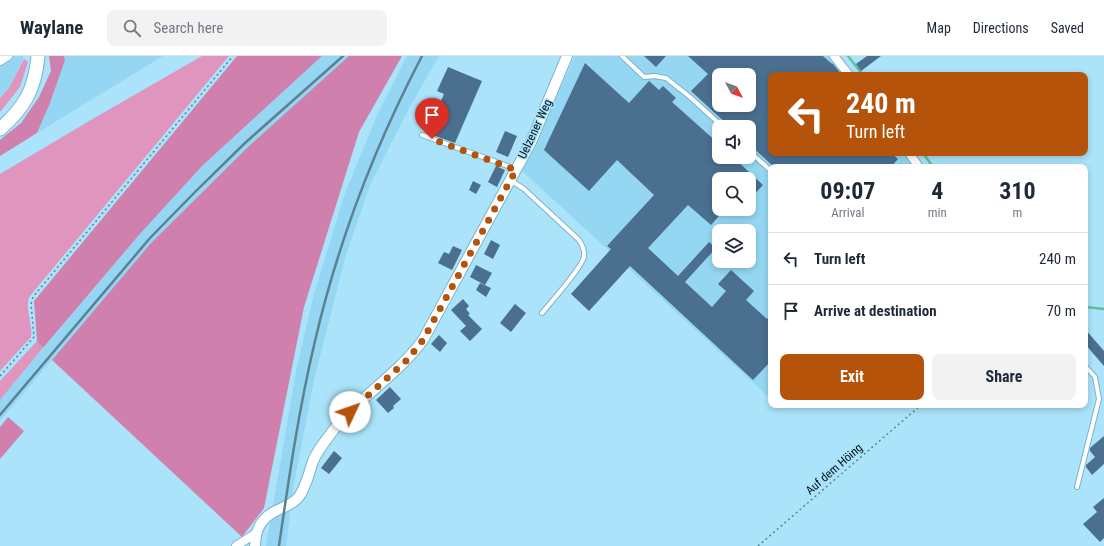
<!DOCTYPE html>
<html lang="en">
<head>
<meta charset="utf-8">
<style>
	:root { --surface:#fff; --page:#f2f2f3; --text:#1f2937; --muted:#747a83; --line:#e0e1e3; --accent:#b45309 }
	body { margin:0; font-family:"Roboto Condensed",sans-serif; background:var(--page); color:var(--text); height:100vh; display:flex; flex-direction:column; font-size:15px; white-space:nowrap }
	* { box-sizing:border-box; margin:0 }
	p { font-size:13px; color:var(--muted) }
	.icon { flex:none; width:22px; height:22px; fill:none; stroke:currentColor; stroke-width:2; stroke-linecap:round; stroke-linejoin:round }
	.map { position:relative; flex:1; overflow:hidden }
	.side { position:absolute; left:768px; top:108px; width:320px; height:244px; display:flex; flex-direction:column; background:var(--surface); border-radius:8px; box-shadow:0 2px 6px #0003 }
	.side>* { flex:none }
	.guide { position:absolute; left:768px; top:16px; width:320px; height:84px; border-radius:8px; box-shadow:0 2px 6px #0003; background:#b45309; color:#fff; overflow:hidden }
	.needle { width:26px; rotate:131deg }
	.controls { position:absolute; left:712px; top:12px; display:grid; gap:8px }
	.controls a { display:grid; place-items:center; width:44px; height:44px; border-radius:8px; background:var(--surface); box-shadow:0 2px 6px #0003; font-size:20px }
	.pin { position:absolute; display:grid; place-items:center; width:34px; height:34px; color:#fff; margin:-41px -17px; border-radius:50% 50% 50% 0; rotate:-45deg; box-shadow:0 0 4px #0007 }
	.pin .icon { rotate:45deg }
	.me { position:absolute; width:44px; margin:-22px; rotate:48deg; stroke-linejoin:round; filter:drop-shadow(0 0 3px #0008) }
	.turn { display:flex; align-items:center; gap:14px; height:84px; padding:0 12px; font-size:18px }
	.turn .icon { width:52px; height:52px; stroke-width:2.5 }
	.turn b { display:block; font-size:28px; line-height:34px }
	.eta { display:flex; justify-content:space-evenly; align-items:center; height:68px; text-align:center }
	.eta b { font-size:24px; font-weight:700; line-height:28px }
	.cta { display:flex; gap:8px; margin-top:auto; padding:8px 12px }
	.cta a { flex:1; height:46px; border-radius:8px; background:var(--accent); color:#fff; font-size:16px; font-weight:700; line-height:46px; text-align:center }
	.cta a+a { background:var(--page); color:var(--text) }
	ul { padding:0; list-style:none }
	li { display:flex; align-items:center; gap:12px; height:52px; padding:0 12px; border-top:1px solid var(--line) }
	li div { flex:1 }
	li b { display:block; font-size:15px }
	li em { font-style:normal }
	header { display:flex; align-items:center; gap:24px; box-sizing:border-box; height:56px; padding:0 20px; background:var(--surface); border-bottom:1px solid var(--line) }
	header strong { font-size:19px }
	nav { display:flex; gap:22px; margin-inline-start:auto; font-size:14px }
	.search { width:280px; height:36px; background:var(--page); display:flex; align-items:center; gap:10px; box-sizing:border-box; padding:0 14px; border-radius:8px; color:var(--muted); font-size:15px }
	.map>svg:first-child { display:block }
	.built { fill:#95d7f2; fill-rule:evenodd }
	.green { fill:#df95be }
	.forest { fill:#cf80ad }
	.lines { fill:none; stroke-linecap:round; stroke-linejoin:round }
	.stream { stroke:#5ec29a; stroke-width:2.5 }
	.building { fill:#4a6f8f; fill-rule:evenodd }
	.service-casing { stroke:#7bb3c9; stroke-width:6 }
	.minor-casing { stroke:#7bb3c9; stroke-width:10 }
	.tertiary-casing { stroke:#7bb3c9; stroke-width:12 }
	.primary-casing { stroke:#7bb3c9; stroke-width:15 }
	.path { stroke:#5d8393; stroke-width:1.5; stroke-dasharray:2 3; stroke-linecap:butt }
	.service { stroke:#fff; stroke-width:4 }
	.minor { stroke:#fff; stroke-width:8 }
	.tertiary { stroke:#fff; stroke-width:10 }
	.primary { stroke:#fff; stroke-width:13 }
	.rail { stroke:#5c8191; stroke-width:2.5 }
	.route { stroke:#b45309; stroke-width:7; stroke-dasharray:0 12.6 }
	.labels { text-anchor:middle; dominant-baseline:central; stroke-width:3; stroke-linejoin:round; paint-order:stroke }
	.street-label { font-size:12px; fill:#000f17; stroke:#aae3fa }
</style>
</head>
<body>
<header>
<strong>Waylane</strong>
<div class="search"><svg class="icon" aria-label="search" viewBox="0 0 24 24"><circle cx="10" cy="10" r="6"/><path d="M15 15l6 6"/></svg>Search here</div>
<nav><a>Map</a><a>Directions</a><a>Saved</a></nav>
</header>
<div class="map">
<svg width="1104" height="490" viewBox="0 0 1104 490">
	<rect width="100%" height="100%" fill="#aae3fa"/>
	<path class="built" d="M0 0H23V3L9 32 0 41Z
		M64 0H163L37 77 50 47 65 4Z
		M322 0H350L249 90 151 187 0 365V344L139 179 202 110Z
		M407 0H439L408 54 370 129 345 202 314 324 293 433 286 490H266L297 310 314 238 345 137 377 59Z
		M575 0H830L845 19H771V97H904L915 111H771V343L522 115ZM719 19H749V49H719ZM719 71H749V101H719ZM719 123H749V153H719ZM719 175H749V205H719Z"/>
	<path class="green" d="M202 0H229L30 240C24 249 33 269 31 281L0 315V118L96 61Z
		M24 3 28 6 20 31 0 56V42L9 32Z
		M37 285 43 292 0 344V325Z"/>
	<path class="forest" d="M49 0H64L65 4 50 47 37 77 0 100V84L21 67 39 41 51 15Z
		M237 0H322L202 110 139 179 43 292 37 285 34 245Z
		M349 0H402L359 76 304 251 264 452 242 481 52 304 151 187 249 90Z
		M8 361 24 375 0 403V371Z"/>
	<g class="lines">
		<path class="stream" d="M848 0 863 19
			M923 97 933 111
			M1085 251 1104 253"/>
	</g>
	<path class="building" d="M644 0H666L656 11Z
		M688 0H823L831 7 833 8 842 19H771V97H891L898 103 891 111H774L749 88V71H730L691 35 708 18ZM719 19H749V49H719Z
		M867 0H881L861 15 856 8Z
		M585 7 629 47 649 25 659 34 663 30 676 42 672 46 719 88V101H733L763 129 749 144V123H719V153H725L711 169 688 149 648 192 678 220 709 186 716 192 685 226 712 251 726 235 718 228 731 214 754 235 746 244 767 263 771 258V305L753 324 630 210 589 255 571 238 611 193 607 190 654 139 617 104 589 135 544 94Z
		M448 11 482 25 455 87 427 77 444 38 437 35Z
		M505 75 517 80 508 101 496 96Z
		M496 110 505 114 497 131 488 126Z
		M473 125 481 129 476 138 469 134Z
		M491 184 500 189 493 203 484 198Z
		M453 190 462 194 452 214 438 207 444 196 449 198Z
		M476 209 492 217 485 229 470 221Z
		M480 227 491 232 486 241 476 234Z
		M463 243 469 250 466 253 470 258 468 259 482 273 470 285 460 275 466 270 451 254Z
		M515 248 526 257 511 276 500 267Z
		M1085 273 1104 295V310L1085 288Z
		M439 279 447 287 440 296 431 288Z
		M390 331 401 343 393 350 394 352 388 357 376 344Z
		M1104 380V408L1092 419 1086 411V409L1095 401 1090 395V392Z
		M334 395 342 402 329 418 321 412Z
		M1104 442V482L1100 486 1083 468 1097 456 1093 451Z"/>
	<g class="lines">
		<defs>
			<path id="service" d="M622 0 644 21 654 20 666 22 690 41 723 71
				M422 79 516 113
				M749 95 771 115
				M510 124 524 133 578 183C582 188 585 194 584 201 581 213 551 246 542 257
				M1077 431 1099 343 1095 321 1085 310"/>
			<path id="minor" d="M834 0 849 19
				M0 5 8 0
				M909 97 919 111
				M236 490 255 478"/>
			<path id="tertiary" d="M255 490C255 471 263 460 280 453 287 450 293 447 298 442 306 432 309 417 313 405 318 393 327 383 335 372 361 340 398 318 423 284L531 86 567 0"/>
			<path id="primary" d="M0 73C25 51 35 33 38 0"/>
		</defs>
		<use href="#service" class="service-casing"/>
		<use href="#minor" class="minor-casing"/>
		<use href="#tertiary" class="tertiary-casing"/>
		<use href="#primary" class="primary-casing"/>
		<path class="path" d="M0 320 34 281 31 248 33 241 233 0
			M758 490 921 349"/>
		<use href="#service" class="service"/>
		<use href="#minor" class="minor"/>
		<use href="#tertiary" class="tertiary"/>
		<use href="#primary" class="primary"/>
		<path class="rail" d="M0 359 150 182 195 136 245 87 343 0
			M279 490C289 421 299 352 315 285 338 186 375 90 422 0"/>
	</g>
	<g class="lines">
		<path class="route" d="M350 356 407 304 423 284 516 114 432 83"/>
	</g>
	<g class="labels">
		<g class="street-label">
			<text transform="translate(535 73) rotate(-65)">Uelzener Weg</text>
			<text transform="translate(834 413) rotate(-41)">Auf dem Höing</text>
		</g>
	</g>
</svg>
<div class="controls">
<a><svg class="needle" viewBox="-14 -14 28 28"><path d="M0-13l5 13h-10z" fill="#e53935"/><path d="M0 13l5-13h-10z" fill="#747a83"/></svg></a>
<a><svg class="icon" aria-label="sound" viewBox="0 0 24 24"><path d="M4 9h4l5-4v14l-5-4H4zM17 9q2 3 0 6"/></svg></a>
<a><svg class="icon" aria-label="search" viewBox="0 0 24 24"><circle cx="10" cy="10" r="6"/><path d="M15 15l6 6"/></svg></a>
<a><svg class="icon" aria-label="layers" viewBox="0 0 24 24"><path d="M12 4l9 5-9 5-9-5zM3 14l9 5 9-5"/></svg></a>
</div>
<div class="pin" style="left:432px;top:83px;background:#d93025"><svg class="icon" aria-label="arrive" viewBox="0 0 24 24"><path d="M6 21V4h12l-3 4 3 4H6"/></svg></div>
<svg class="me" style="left:350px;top:356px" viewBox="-20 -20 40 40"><circle r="19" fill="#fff"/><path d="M0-13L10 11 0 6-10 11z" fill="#b45309"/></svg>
<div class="guide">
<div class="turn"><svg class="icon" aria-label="left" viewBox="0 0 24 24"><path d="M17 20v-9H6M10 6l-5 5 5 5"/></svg><div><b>240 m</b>Turn left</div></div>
</div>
<section class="side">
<div class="eta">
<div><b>09:07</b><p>Arrival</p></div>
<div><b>4</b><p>min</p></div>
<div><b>310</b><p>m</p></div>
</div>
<ul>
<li><svg class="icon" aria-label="left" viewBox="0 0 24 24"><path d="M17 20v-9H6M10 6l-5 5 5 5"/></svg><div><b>Turn left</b></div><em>240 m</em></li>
<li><svg class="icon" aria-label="arrive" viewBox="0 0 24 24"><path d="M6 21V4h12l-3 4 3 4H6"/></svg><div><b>Arrive at destination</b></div><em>70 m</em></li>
</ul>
<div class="cta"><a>Exit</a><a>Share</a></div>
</section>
</div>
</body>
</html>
